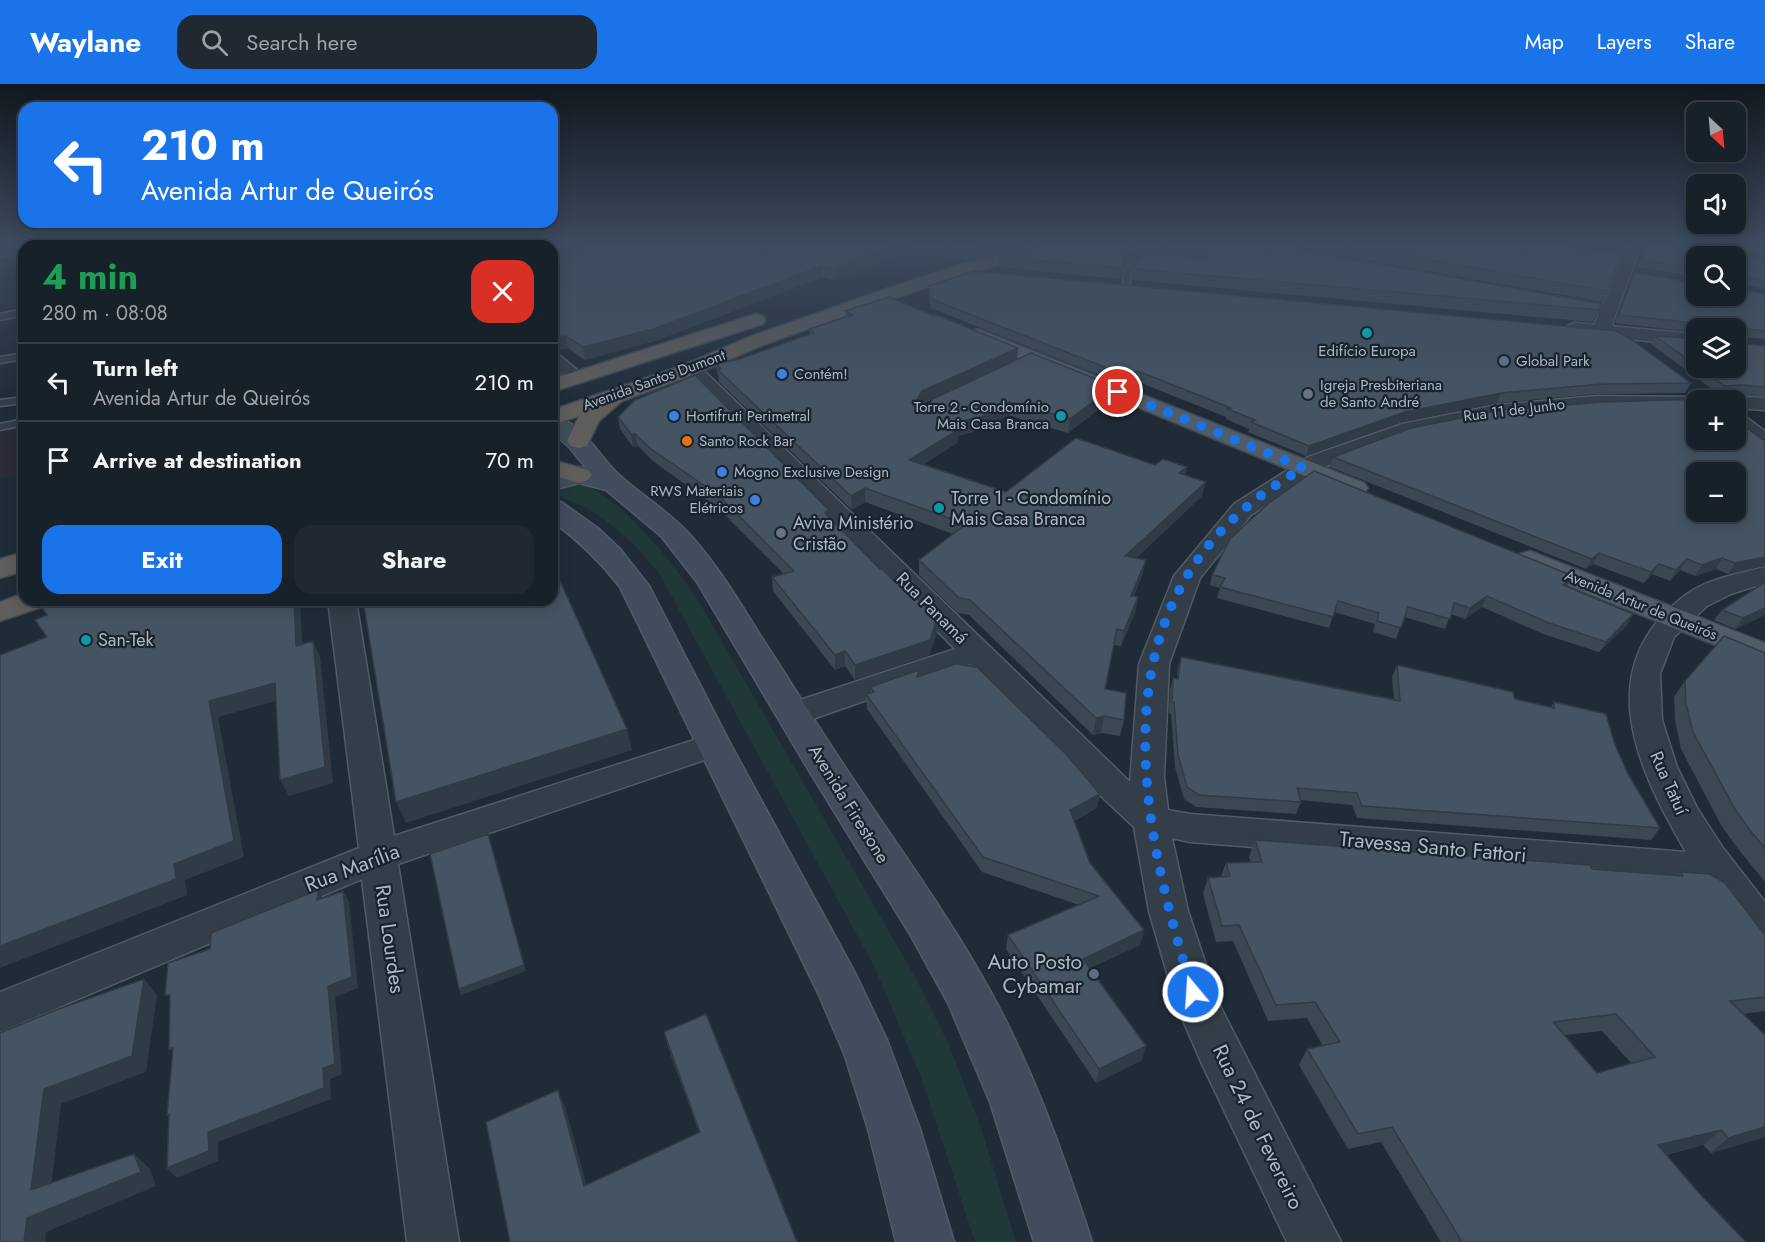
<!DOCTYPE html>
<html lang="en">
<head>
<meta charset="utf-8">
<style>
	:root { --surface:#17212a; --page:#202932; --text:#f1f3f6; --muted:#9ea3a8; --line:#363e47; --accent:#1a73e8 }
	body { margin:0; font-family:Jost,sans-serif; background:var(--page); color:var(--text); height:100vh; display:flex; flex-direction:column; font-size:22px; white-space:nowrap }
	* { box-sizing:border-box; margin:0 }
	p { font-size:20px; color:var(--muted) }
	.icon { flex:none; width:33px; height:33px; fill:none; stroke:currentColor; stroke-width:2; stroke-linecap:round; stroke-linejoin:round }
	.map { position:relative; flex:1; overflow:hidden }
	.sheet { position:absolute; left:18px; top:156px; width:540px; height:366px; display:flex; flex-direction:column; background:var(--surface); border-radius:18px; box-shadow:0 3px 15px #0003,0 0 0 2px var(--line) }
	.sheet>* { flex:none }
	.top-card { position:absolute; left:18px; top:18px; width:540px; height:126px; border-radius:18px; box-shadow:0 3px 15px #0003,0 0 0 2px var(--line); background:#1a73e8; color:#fff; overflow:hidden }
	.needle { width:39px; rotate:154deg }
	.buttons { position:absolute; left:1686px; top:18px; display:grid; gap:12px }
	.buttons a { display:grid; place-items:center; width:60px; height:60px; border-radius:12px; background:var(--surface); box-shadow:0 3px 15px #0003,0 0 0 2px var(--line); font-size:30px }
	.pin { position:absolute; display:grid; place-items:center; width:51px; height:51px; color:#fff; margin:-26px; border:3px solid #fff; border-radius:50%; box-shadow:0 2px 6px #0007 }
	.me { position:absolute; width:66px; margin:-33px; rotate:342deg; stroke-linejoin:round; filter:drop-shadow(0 0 4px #0008) }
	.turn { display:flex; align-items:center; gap:21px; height:126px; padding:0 24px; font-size:27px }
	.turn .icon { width:78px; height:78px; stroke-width:2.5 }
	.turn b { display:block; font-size:42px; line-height:51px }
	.round { display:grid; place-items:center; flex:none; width:63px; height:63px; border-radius:18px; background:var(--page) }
	.summary { display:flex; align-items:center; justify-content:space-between; height:102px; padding:0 24px }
	h1 { font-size:36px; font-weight:700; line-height:45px; color:#1e9e55 }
	.cta { display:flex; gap:12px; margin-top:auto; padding:12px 24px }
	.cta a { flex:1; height:69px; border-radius:18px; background:var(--accent); color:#fff; font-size:24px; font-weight:700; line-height:69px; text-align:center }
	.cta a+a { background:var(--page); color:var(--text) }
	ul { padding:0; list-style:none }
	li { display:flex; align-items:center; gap:18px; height:78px; padding:0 24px; border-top:2px solid var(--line) }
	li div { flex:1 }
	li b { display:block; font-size:22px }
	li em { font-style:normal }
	header { display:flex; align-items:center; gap:36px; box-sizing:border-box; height:84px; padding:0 30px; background:var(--accent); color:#fff }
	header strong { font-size:28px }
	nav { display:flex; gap:33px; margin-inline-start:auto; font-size:21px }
	.search { width:420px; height:54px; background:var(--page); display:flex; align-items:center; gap:15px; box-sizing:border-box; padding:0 21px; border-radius:18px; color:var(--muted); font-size:22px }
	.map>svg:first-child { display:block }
	.medical { fill:#2b2b39 }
	.green { fill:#213839 }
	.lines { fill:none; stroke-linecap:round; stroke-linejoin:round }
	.service-casing { stroke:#505b66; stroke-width:3 }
	.minor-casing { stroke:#505b66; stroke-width:3 }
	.tertiary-casing { stroke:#505b66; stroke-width:3 }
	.secondary-casing { stroke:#505b66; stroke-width:3 }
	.primary-casing { stroke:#3c4752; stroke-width:3 }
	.trunk-casing { stroke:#3d4853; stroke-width:3 }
	.service { fill:#333e48; fill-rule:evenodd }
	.minor { fill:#333e48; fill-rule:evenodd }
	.tertiary { fill:#333e48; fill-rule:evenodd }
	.secondary { fill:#404d5c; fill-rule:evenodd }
	.primary { fill:#505d69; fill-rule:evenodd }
	.trunk { fill:#605e5c; fill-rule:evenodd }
	.wall { fill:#3b4854; fill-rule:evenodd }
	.shaded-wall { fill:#303b45 }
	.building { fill:#455462; stroke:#303b45; stroke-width:1.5; fill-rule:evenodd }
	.route { stroke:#1a73e8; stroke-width:10; stroke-dasharray:0 18 }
	.culture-dot { fill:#0f9aa8; stroke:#18232d; stroke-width:2 }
	.service-dot { fill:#5c6f8a; stroke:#18232d; stroke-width:2 }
	.shop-dot { fill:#3f7fe0; stroke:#18232d; stroke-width:2 }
	.worship-dot { fill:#6b7280; stroke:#18232d; stroke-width:2 }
	.food-dot { fill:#e8710a; stroke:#18232d; stroke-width:2 }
	.labels { text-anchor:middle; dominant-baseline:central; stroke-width:4.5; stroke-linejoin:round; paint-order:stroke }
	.far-poi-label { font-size:15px; fill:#adb8c5; stroke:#18232d; text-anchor:start }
	.far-street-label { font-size:15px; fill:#adb8c5; stroke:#18232d }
	.poi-label { font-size:18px; fill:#adb8c5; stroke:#18232d; text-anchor:start }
	.street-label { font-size:18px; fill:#adb8c5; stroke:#18232d }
	.near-street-label { font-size:21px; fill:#adb8c5; stroke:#18232d }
	.near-poi-label { font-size:21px; fill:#adb8c5; stroke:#18232d; text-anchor:end }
</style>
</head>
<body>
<header>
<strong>Waylane</strong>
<div class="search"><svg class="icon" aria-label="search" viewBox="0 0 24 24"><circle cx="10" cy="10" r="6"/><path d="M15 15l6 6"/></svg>Search here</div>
<nav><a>Map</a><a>Layers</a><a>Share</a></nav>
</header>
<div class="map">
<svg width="1765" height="1158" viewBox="0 0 1765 1158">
	<rect width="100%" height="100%" fill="#1f2c38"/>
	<path class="medical" d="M24 340V393L0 394V346Z"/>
	<path class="green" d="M570 397C615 403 679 485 702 523L914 891 949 961 981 1044 1016 1158H975L921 993 874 882 660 491C641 466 618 444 592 427 580 419 565 417 554 408L555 404Z"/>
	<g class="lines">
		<defs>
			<path id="service" d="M1146 171 1153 173 1132 187 1129 203 1122 205 1125 184Z
				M24 225V231L0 236V230Z
				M24 269V275L0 279V273Z
				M24 313V319L0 322V316Z
				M24 335V341L0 346V340Z"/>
			<path id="minor" d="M42 159H74L72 162H39Z
				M126 159H142L144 162H128Z
				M574 159H595L593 162 552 174V165Z
				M1628 159H1642L1612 240 1615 244 1612 248 1606 249 1600 248 1594 241 1599 230 1553 221 1551 218 1559 213 1603 221Z
				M24 161 29 162H24V169L0 173V165Z
				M552 269 559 271 577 286 575 290H561L552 283Z
				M691 279 698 281 1130 698 1139 580 1174 492 1234 420 1308 373 1402 340 1497 321 1597 312 1703 313 1706 316H1696V323L1597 325 1497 333 1407 351 1324 383 1251 431 1200 494 1169 580 1164 693 1168 726 1190 730 1686 768C1636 683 1589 582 1687 510 1708 495 1740 489 1765 483V499L1731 510 1707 522 1674 553 1660 590 1662 636 1677 683 1697 724 1723 764 1765 818V864L1751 859 1707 799 1190 758 1172 754 1188 827 1219 920 1341 1158H1287L1201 978 1176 920 1149 827 1134 743 1090 702 970 580 804 638 793 641 782 638 777 630 782 622 955 565 684 289 682 285 684 281Z
				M1736 312 1765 314V326L1736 324V316H1727Z
				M1736 329 1743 331 1765 347V363L1757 362 1736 345Z
				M328 516H356L394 752 713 650 725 653 730 661 725 669 398 780 459 1158H407L362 795 0 948V908L359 764Z"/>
			<path id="tertiary" d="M1576 239 1696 250V262L1569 249 1566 245 1569 241Z"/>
			<path id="secondary" d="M287 159H302L305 162H288Z
				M335 159H349L352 162H336Z
				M552 331C583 339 597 370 618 390 642 412 670 428 691 452 718 482 739 517 760 551 783 586 805 622 828 657 878 735 934 809 980 889 1029 973 1062 1066 1092 1158H1034L990 1018 948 919 911 852 811 690 697 498 661 452 606 406 579 399 552 406V390L579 383 587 385 570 364 552 348Z
				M552 416 561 418 599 445 620 465 649 502 731 661 855 889 887 956 920 1045 954 1158H896L868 1045 845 972 819 911 620 503C600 477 579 457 552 437Z"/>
			<path id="primary" d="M978 245 1364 399 1368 404 1364 409 1355 412 1346 409 971 255 968 251 971 247Z
				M1530 467 1765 559V581L1520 482 1516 476 1520 470Z"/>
			<path id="trunk" d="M1042 159H1066L1063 162 964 191 889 216 763 261 698 289 622 317 599 337 587 362 579 364 571 362 567 357 579 332 552 341V326L684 281 749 253 877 208 952 183Z
				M756 230 763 232 765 236 763 240 552 308V295Z
				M552 376 588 386 592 391 588 396 579 399 552 391Z
				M24 468V487L0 494V475Z
				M24 509V516H49L45 522 0 537V518Z"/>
		</defs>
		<use href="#service" class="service-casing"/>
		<use href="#minor" class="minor-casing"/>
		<use href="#tertiary" class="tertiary-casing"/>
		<use href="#secondary" class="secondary-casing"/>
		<use href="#primary" class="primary-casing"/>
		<use href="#trunk" class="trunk-casing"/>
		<use href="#service" class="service"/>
		<use href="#minor" class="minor"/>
		<use href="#tertiary" class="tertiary"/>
		<use href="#secondary" class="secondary"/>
		<use href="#primary" class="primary"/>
		<use href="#trunk" class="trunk"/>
	</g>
	<path class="wall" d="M595 159H1035L968 177 913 165 835 196 822 193 658 256 585 276 568 264 552 267Z
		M1048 159H1547L1607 207 1602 218 1299 164 1302 166 1601 220 1593 238 1133 196 1136 178 1149 169 1138 167 1137 175 1123 184 1120 195 998 183 999 173Z
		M1646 159 1765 175V205L1738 199V205L1765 210V255L1739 253V259L1765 262V313L1736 310 1720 311 1651 260 1655 252 1696 256V284H1736V244H1696V248L1615 239 1634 189 1736 212 1696 172V194V193L1638 183 1643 166Z
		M1682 159H1765V171Z
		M929 202 1691 299 1685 309 1597 310 1497 319 1401 338 1306 372 1248 348 1249 345 1226 335V333L1136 297 1129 303 931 224 929 211Z
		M845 227 934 232 1018 264 1017 276 1112 315 1068 349 1008 331 987 344 958 352 957 359 924 380 1006 408 1185 391 1202 412 1136 474 1146 476 1142 491 1134 512 1138 513 1135 529 1121 562 1114 561 1105 605 1124 636 1120 652 1101 649 1093 651 969 531 958 529 919 491V476L953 450 865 418 852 426 719 298 716 280 740 275 810 250 809 245 845 234ZM933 315 928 322 922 321V320Z
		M618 333 829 426 830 434 937 549 929 571 855 596 845 582 835 586 773 507 772 493 783 489 719 425 653 377 638 362 633 363 620 345Z
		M1765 357V482L1728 490 1716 485 1695 492 1680 486 1670 497 1652 490 1644 499 1593 480 1586 485 1330 383 1333 373Z
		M1212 491 1567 502 1627 541 1599 568 1543 550 1482 523 1465 535 1451 530 1445 545 1404 533 1396 555 1373 548 1375 540 1334 528 1329 544 1217 514 1220 504 1210 501Z
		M1765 497V531L1735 545 1714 536 1722 526Z
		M1765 569V798L1738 765 1721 741 1681 665 1675 636 1674 613 1685 597Z
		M1181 573 1394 615 1392 593 1397 581 1515 615 1551 623 1554 618 1614 658 1628 690 1660 744 1651 756 1357 734 1352 721 1300 716 1301 718 1296 730 1196 723 1184 715 1175 683 1171 630 1169 629 1170 606 1173 594 1177 595 1178 584Z
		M919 592 1097 724 1074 737 1090 779 1144 846 1140 861 1090 884 1142 976 1096 999 1006 865 1008 851 1079 821 982 788 867 625 866 610 870 609V603Z
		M1255 756 1678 791 1681 788 1765 851V927L1743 930 1765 951V1053L1711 1069 1703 1061 1666 1071 1699 1109 1746 1158H1441L1381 1058 1348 1065 1299 981 1307 965 1323 962 1307 934 1268 937 1233 857 1216 858 1203 810 1208 794 1221 792 1226 779H1251L1249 773ZM1602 947 1632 980 1597 989 1565 951Z
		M664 948 797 1158H510L565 1023 586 1101 699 1048 669 966Z"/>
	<path class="shaded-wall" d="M902 159H913V165L835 196V185Z
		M996 159H1035L968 177V166Z
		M1294 159H1302L1300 164 1295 165Z
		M1139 164 1137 175 1123 184 1120 195 1124 173Z
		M821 182 822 193 658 256 585 276 583 263Z
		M566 252 568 264 552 267V254Z
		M1018 264 1017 276 922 320 916 330V317L922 307Z
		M1137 287 1136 297 1129 303 1130 293Z
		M1114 302 1112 315 1068 349 1070 335Z
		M1501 309 1497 319 1401 338 1306 372 1309 362 1405 328Z
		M1009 318 1008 331 987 344 958 352 957 359 909 390V376L951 340Z
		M631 350H635L638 362 633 363Z
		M1187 383 1184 397 1179 389Z
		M1206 398 1202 412 1123 487 1125 472Z
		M865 404V418L852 426 851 412Z
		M829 426 830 440 825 429Z
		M1599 469 1593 480 1586 485 1592 475Z
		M1765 473V482L1728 490 1735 479Z
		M1722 474 1716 485 1695 492 1702 481Z
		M1687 475 1680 486 1670 497 1676 486Z
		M1146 476 1142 491 1128 527 1131 512Z
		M1659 480 1652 490 1644 499 1651 488Z
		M1573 492 1567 502 1563 501Z
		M1487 512 1482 523 1465 535 1470 524Z
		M1138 513 1135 529 1121 562 1124 547Z
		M294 516H300L303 577 296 562Z
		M1765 524V531L1735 545 1743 534Z
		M1633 530 1627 541 1599 568 1606 558Z
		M937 535V549L929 571 855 596V581Z
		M313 557 320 573 333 699 289 712 280 696Z
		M845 567V582L835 586V571Z
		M275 599 283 615 218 633 244 773 185 796 187 811 0 884V862L209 617Z
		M1104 632 1101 649 1093 651 1096 634Z
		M627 645 632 666 406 739 396 718Z
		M1100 710 1097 724 1067 740 1070 726Z
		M488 750 526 887 461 911 459 905Z
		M318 806 324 817 317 816Z
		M343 807 349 818 358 904 335 913 342 990 330 995 331 1015 218 1058V1077L177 1094 167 1084 208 1048 323 984 328 902Z
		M1144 846 1140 861 1079 889 1083 875Z
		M144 895 157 911 146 988 61 1020 49 1121 31 1106 44 1005Z
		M1146 962 1142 976 1096 999 1099 985Z
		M558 1006 565 1023 591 1118 584 1102Z
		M1765 1043V1053L1711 1069 1728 1054Z
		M1721 1046 1703 1061 1642 1076 1658 1061Z
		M134 1070 150 1085 156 1102 46 1148 45 1158H24L27 1134Z"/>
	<path class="building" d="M595 159H902L835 185 821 182 656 244 583 263 566 252 552 254V172Z
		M934 159H996L968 166Z
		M1048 159H1111L1139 164 1124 173 1122 184 999 173Z
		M1149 159H1294L1295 161 1302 166 1601 220 1599 226 1134 185 1136 178 1153 167 1201 175 1206 173 1207 170Z
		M1332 159H1547L1622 170 1607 207Z
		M1646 159 1711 167H1738L1740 172 1765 175V197L1740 191 1738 193V205L1765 210V247L1739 244V259L1765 262V303L1741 301 1725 302 1699 284H1736V244H1702V240L1619 231 1634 189 1696 199V212H1736V172H1696V185L1641 176Z
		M1734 159H1765V163Z
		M973 187 1616 247 1629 254 1691 299 1602 300 1501 309 1405 328 1309 362 1251 338 1255 336 1228 325 1231 324 1158 295 1137 287 1130 293 931 215 929 202Z
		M889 213 934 232V230L1018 264 922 307 916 317 918 320 928 322 933 315 1031 269 1114 302 1070 335 1009 318 988 331 951 340 958 346 909 376 1006 408 1076 354 1155 381 1163 375 1187 383 1179 389 1206 398 1125 472 1146 476 1131 512 1138 513 1124 547 1117 545 1105 605 1126 609 1124 636 1104 632 1096 634 970 516 959 514 919 476 966 440 865 404 851 412 717 285H721L716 280 740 275 814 249 809 245 853 231 845 227Z
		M1655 252 1696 255V281Z
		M695 291 829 426 825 429 880 485H882L894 497 897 494 937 535 930 556 855 581 845 567 835 571 772 493 794 487 718 411 651 365 635 350H631L618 333 635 316Z
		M1703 315 1704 316H1696V356H1736V337L1765 357V473L1735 479 1722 474 1702 481 1687 475 1676 486 1659 480 1651 488 1599 469 1592 475 1333 373 1411 344 1501 326 1602 318ZM1696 388H1736V428H1696Z
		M1314 387 1573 492 1563 501 1633 530 1606 558 1549 539 1487 512 1470 524 1454 519 1450 535 1408 523 1401 544 1377 537 1379 529 1338 517 1333 533 1220 503 1225 494 1212 491 1230 455 1269 419Z
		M552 479 627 645 396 718 363 516H552Z
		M1765 498V524L1743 534 1722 526Z
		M62 516H294L296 562 313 557 325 683 280 696 275 599 209 617 234 757 174 780 176 795 0 862V571L47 553 35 536 47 531 42 524Z
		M1724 552 1765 569V764L1752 749 1735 725 1693 648 1686 620 1685 597Z
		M1181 573 1400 617 1397 581 1513 608 1515 615 1554 624V618L1606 630 1614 658 1628 690 1660 744 1362 722 1357 709 1297 704 1301 718 1199 711 1187 703 1178 671 1174 618H1172L1173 594 1178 595Z
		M956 580 977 583 1066 670 1100 710 1070 726 1090 779 1144 846 1083 875 1146 962 1099 985 1008 851 1099 812 983 773 866 610 874 608 870 603 919 586 917 593Z
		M488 750 524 881 459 905 430 770Z
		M1255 756 1590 781 1592 785 1683 792 1681 788 1710 790 1725 799 1765 851V913L1730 917 1765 951V1043L1728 1054 1721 1046 1658 1061 1699 1109 1746 1158H1462L1392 1043 1358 1050 1307 965 1340 958 1315 918 1276 921 1239 841 1222 842 1208 794 1230 792 1226 779 1262 778ZM1616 930 1655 973 1597 989 1553 938Z
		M318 806 317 816 343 807 352 893 328 902 335 980 323 984 324 1004 208 1048 209 1067 167 1084 169 1030 167 1031 173 964 169 965 170 911H165L168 879 210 865 211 849Z
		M144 895 132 972 44 1005 31 1106 134 1070 141 1088 27 1134 24 1158H0V949L56 926Z
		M706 930 797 1158H510L486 1038 558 1006 584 1102 700 1048 664 948Z"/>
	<linearGradient id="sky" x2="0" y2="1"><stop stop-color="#11181f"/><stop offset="0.5" stop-color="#3c4b5e"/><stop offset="1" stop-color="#3c4b5e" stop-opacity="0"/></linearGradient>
	<rect width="1765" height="321" fill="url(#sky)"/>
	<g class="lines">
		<path class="route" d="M1118 308 1304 384C1095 499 1132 716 1193 908"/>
	</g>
	<g class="culture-dot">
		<circle cx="1367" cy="249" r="6"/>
		<circle cx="1061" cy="332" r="6"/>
		<circle cx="939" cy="424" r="6"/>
		<circle cx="86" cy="556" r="6"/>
	</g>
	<g class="service-dot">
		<circle cx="1504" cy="277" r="6"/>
		<circle cx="1094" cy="890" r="6"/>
	</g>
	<g class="shop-dot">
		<circle cx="782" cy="290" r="6"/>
		<circle cx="674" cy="332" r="6"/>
		<circle cx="722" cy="388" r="6"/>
		<circle cx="755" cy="416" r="6"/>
	</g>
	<g class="worship-dot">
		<circle cx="1308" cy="310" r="6"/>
		<circle cx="781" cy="449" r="6"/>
	</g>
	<circle class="food-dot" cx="687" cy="357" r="6"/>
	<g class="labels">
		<g class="far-poi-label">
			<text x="1367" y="267" text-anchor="middle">Edifício Europa</text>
			<text x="1516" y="277">Global Park</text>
			<text x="794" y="290">Contém!</text>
			<text x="1320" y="301">Igreja Presbiteriana<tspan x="1320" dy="17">de Santo André</tspan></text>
			<text x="1049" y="323" text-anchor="end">Torre 2 - Condomínio<tspan x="1049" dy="17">Mais Casa Branca</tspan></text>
			<text x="686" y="332">Hortifruti Perimetral</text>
			<text x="699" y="357">Santo Rock Bar</text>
			<text x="734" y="388">Mogno Exclusive Design</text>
			<text x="743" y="407" text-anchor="end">RWS Materiais<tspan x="743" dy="17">Elétricos</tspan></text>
		</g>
		<g class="far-street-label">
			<text transform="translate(654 296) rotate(-20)">Avenida Santos Dumont</text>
			<text transform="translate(1514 326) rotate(-7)">Rua 11 de Junho</text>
			<text transform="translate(1641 521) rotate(22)">Avenida Artur de Queirós</text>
		</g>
		<g class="poi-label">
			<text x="951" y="414">Torre 1 - Condomínio<tspan x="951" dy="21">Mais Casa Branca</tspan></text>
			<text x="793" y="439">Aviva Ministério<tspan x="793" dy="21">Cristão</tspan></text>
			<text x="98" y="556">San-Tek</text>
		</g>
		<g class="street-label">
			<text transform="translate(932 524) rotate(45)">Rua Panamá</text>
			<text transform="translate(1669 699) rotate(66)">Rua Tatuí</text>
			<text transform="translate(849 720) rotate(58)">Avenida Firestone</text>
		</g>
		<g class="near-street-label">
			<text transform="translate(1433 763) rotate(5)">Travessa Santo Fattori</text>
			<text transform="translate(352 784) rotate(-21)">Rua Marília</text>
			<text transform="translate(390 855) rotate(82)">Rua Lourdes</text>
			<text transform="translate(1258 1043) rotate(64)">Rua 24 de Fevereiro</text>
		</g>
		<g class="near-poi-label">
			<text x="1082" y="878">Auto Posto<tspan x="1082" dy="24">Cybamar</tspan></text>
		</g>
	</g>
</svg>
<div class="buttons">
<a><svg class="needle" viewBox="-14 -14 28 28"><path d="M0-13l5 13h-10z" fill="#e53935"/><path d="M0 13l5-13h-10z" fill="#9ea3a8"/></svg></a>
<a><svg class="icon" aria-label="sound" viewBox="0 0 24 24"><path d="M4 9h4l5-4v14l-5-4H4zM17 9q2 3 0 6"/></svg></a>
<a><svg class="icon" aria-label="search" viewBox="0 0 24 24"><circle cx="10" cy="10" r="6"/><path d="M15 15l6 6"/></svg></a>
<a><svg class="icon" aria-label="layers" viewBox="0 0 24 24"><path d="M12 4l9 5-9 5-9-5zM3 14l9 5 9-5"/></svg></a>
<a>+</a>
<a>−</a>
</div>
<div class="pin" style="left:1118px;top:308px;background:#d93025"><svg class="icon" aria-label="arrive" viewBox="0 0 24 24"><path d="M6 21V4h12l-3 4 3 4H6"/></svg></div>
<svg class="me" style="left:1193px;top:908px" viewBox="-20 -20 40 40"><circle r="17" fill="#1a73e8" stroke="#fff" stroke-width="3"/><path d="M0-11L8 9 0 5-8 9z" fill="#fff"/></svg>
<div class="top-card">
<div class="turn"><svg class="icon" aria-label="left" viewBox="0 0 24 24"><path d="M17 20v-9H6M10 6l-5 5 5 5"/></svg><div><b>210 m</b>Avenida Artur de Queirós</div></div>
</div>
<section class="sheet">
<div class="summary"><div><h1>4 min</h1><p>280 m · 08:08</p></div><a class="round" style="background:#d93025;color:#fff"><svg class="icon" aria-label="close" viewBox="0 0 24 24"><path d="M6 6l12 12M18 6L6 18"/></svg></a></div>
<ul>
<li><svg class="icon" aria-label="left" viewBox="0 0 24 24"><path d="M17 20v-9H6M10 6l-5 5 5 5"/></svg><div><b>Turn left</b><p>Avenida Artur de Queirós</p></div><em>210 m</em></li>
<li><svg class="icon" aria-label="arrive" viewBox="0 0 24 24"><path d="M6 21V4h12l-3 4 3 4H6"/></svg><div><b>Arrive at destination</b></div><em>70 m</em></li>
</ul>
<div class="cta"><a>Exit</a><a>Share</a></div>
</section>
</div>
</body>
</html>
